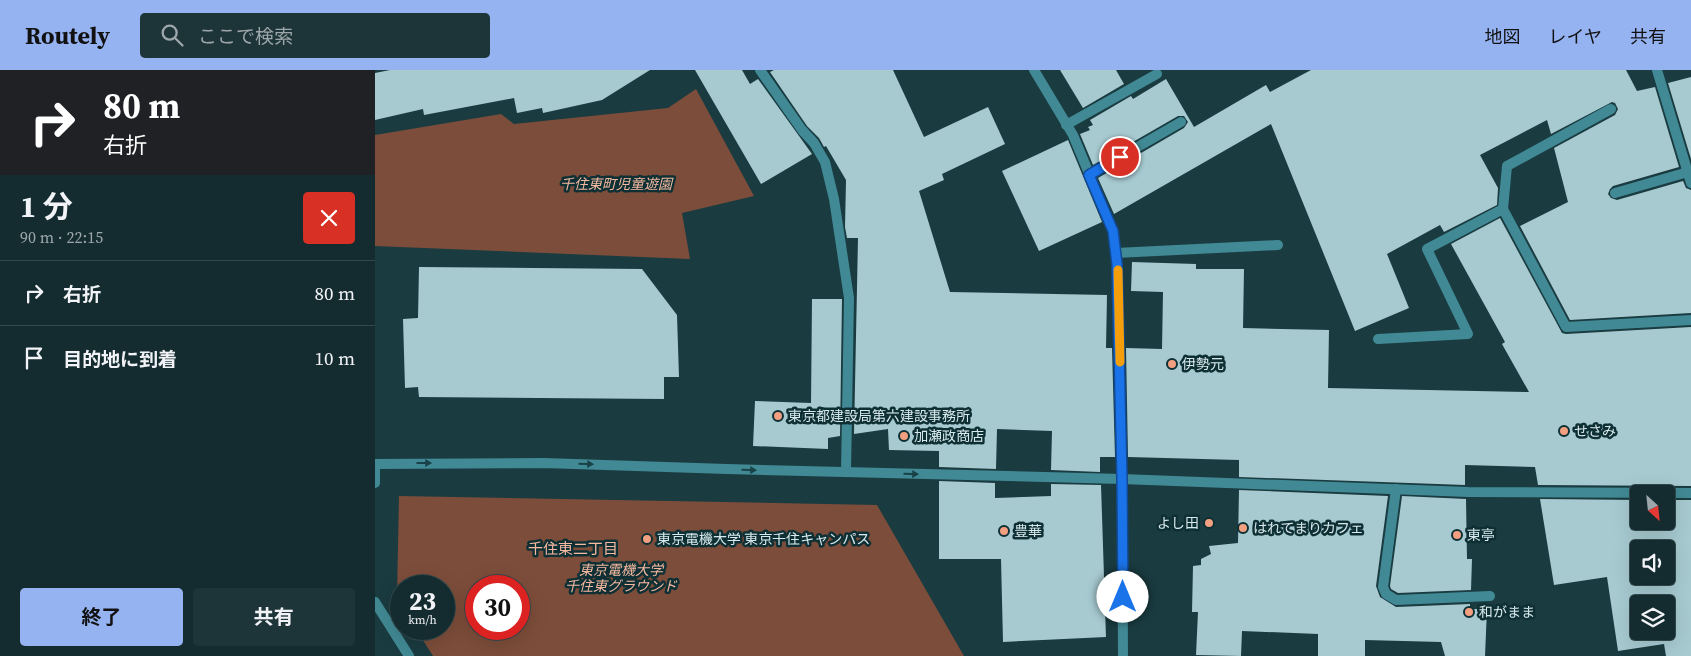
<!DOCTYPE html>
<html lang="ja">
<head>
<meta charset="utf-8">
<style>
	:root { --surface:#142c30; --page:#1d3438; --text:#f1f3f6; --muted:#9da7ab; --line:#33484c; --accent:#95b2f1 }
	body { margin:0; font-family:"Source Serif 4","Noto Sans JP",serif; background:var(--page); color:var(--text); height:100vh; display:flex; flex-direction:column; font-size:19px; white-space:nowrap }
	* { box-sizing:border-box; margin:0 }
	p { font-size:16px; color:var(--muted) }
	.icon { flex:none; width:28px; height:28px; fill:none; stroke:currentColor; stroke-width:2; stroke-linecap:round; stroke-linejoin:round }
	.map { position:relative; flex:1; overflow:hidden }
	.panel { display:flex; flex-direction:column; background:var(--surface); width:375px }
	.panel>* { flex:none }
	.hud { background:#202124; color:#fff; overflow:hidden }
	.needle { width:32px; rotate:153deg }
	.buttons { position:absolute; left:1255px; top:415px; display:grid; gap:10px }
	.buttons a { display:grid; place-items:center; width:45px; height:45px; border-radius:5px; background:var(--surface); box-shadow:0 5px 20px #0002,0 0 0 1px var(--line); font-size:25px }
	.speed { position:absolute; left:15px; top:505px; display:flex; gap:10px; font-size:25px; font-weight:700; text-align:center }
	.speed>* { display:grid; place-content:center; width:65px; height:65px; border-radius:50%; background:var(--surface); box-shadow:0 5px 20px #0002,0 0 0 1px var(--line); line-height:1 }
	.speed small { font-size:12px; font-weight:400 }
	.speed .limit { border:8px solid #d22; background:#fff; color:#111 }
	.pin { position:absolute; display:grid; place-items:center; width:42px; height:42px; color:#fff; margin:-21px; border:2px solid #fff; border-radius:50%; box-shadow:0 1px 5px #0007 }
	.me { position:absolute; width:55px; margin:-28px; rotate:0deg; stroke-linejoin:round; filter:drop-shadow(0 0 4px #0008) }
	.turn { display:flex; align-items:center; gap:18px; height:105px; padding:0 20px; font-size:22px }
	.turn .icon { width:65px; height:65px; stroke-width:2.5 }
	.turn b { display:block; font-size:35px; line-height:42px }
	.round { display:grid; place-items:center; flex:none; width:52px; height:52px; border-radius:5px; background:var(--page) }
	.head { display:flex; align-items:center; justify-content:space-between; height:85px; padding:0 20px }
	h1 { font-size:30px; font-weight:700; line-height:38px }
	.button { display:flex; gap:10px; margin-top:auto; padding:10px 20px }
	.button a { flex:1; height:58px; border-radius:5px; background:var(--accent); color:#111; font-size:20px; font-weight:700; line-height:58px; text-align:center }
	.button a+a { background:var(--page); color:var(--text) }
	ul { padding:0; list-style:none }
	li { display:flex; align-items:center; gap:15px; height:65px; padding:0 20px; border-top:1px solid var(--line) }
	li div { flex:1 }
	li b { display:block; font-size:19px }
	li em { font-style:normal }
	header { display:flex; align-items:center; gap:30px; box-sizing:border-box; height:70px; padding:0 25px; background:var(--accent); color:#111 }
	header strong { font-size:24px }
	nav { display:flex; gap:28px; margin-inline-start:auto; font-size:18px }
	.search { width:350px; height:45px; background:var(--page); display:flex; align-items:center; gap:12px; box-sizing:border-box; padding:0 18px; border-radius:5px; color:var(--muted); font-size:19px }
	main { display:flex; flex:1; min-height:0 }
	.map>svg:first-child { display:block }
	.green { fill:#7c4d3a; fill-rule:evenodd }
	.building { fill:#a6cad0; fill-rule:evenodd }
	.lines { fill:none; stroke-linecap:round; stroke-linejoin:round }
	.lane { stroke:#418994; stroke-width:10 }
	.street { stroke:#418994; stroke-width:10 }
	.oneway { fill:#184248 }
	.route-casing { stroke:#114b97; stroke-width:12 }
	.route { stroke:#1a73e8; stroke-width:9 }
	.slow { stroke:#f59e0b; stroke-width:9 }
	.poi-dot { fill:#f2a07f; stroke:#0e3035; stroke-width:2 }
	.labels { text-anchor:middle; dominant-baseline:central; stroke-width:5; stroke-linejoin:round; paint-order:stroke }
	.park-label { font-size:14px; font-style:italic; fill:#f5b89f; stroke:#0e3035 }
	.poi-label { font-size:14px; fill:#d7e9ec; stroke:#0e3035; text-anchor:start }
	.neighbourhood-label { font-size:15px; fill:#f6b89f; stroke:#0e3035 }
</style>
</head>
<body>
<header>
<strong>Routely</strong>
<div class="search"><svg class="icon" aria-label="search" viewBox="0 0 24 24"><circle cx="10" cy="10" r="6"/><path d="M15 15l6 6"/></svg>ここで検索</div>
<nav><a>地図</a><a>レイヤ</a><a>共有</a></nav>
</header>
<main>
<section class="panel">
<div class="hud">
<div class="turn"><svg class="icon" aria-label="right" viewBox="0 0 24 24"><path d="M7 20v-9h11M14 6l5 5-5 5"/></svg><div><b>80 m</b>右折</div></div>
</div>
<div class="head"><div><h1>1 分</h1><p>90 m · 22:15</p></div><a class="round" style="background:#d93025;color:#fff"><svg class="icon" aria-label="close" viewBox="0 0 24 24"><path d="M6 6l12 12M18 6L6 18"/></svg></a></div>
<ul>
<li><svg class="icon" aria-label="right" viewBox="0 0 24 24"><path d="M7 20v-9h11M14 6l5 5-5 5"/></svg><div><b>右折</b></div><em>80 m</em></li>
<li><svg class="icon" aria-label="arrive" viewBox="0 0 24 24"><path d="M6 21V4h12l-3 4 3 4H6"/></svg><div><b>目的地に到着</b></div><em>10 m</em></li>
</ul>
<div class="button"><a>終了</a><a>共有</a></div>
</section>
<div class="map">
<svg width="1316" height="586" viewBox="0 0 1316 586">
	<rect width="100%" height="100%" fill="#1a3b40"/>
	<path class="green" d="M321 19 379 126 307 143 315 189 0 176V65L126 44 139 54 293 38Z
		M24 426 502 435 589 586H58L41 559H69V516H26V534L22 527ZM101 516H144V559H101Z"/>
	<path class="building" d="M15 0H275L227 30 168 43 167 38 142 43 139 28 49 45 48 39 0 50V3Z
		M320 0H367L375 14 383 9 437 84 386 114Z
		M399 0H518L549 67 613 37 630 74 567 104 569 110 544 121 575 222 732 225 731 278H737L740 387H725V402L676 400 677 361 622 359 621 399 564 397V381L514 380 513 359 479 364 483 168H472L470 157 471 110 451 76 449 77 444 68 432 56 395 2Z
		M685 0H741L749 14 708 38Z
		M936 0H1251L1262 21 1280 17 1304 97 1238 116 1235 119 1233 124 1236 128 1242 130 1308 111 1311 118 1316 120V243L1195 250 1145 156 1193 132 1179 78 1240 45 1243 39 1240 33 1237 32 1176 64 1172 50 1105 85 1123 118 1122 135 1069 162 1065 155 1012 184 1034 238 980 261 896 54 739 144 723 108 809 58 813 52 809 46H803L718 95 705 64 715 60 713 57 718 55 715 50 756 26 758 29 791 9 819 57 891 15 895 22Z
		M1316 7V89L1293 13Z
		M693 70 727 152 664 181 627 101Z
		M1125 148 1187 263 1191 264 1316 257V416L1163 415 1160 397 1090 395V415L864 407V390L753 387 751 278 787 279 788 222 756 221 757 192 821 194V199H869L868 258 954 260 953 318 1154 322 1127 274 1130 272 1076 174Z
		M44 197 267 199 302 245 304 307H289V329L44 327 43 317 30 318 28 249 43 248Z
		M437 229H467L465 366 453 368V379L378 376 380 331 436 333Z
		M564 411 620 413V428L676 426V414L726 415 731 567 628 572 626 489H564Z
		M864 420 1013 426 1001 516 1005 527 1021 537 1095 534V539H1112L1110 586H1070L1066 572 990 570V586H943V564L867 561 866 586 821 585 823 542H817L818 496 826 495V489L836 484 834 476 863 473Z
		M1027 426 1091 429 1092 489H1097L1096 520 1023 523 1016 519 1015 516Z
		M1165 429 1264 430V451H1291V430H1316V586H1291L1289 574 1243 581 1232 507 1179 515ZM1264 479H1291V506H1264ZM1264 534H1291V561H1264Z"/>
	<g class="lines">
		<path class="lane" d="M385 0 427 60 439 73 450 92 459 129 474 228 471 402
			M1236 39 1132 96 1128 139 1191 257 1316 250
			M1240 123 1313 102
			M741 183 903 175
			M1003 269 1093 264 1052 179 1128 139
			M1021 419 1008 517 1011 524 1021 530 1115 526"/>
		<path class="street" d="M659 0 698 65 738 161 742 194 747 409 748 586
			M1282 0 1316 113
			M691 55 782 4
			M714 105 806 52
			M0 394 169 393 352 399 747 409 1093 422 1316 423
			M0 413V394
			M0 532 34 586"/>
	</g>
	<defs><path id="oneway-solid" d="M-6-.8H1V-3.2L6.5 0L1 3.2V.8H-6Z" transform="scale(1.25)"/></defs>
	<g class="oneway">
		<use href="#oneway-solid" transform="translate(49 393)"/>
		<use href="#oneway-solid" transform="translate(211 394) rotate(2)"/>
		<use href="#oneway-solid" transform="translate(374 400) rotate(1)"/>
		<use href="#oneway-solid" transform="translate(536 404) rotate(2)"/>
	</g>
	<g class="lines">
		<defs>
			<path id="route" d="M745 87 714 105 738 161 742 194 747 409 748 527"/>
		</defs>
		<use href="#route" class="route-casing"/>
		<use href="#route" class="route"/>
		<path class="slow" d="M743 200 745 292"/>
	</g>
	<g class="poi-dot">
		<circle cx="797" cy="294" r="5"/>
		<circle cx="403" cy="346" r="5"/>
		<circle cx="1189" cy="361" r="5"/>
		<circle cx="529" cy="366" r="5"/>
		<circle cx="834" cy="453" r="5"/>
		<circle cx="868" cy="458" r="5"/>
		<circle cx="629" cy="461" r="5"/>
		<circle cx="1082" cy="465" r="5"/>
		<circle cx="272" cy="469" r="5"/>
		<circle cx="1094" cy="542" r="5"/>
	</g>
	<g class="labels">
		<g class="park-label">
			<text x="241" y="114">千住東町児童遊園</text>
			<text x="246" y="500">東京電機大学<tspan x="246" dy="16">千住東グラウンド</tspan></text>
		</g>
		<g class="poi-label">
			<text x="807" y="294">伊勢元</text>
			<text x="413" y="346">東京都建設局第六建設事務所</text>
			<text x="1199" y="361">せさみ</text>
			<text x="539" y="366">加瀬政商店</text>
			<text x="824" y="453" text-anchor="end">よし田</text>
			<text x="878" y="458">はれてまりカフェ</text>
			<text x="639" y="461">豊華</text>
			<text x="1092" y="465">東亭</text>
			<text x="282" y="469">東京電機大学 東京千住キャンパス</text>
			<text x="1104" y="542">和がまま</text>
		</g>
		<g class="neighbourhood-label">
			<text x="198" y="478">千住東二丁目</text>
		</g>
	</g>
</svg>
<div class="buttons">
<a><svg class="needle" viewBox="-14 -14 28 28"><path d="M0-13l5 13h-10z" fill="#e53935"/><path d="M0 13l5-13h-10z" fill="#9da7ab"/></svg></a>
<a><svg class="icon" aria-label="sound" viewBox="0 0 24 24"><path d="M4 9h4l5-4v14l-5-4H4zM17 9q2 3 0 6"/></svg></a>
<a><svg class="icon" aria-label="layers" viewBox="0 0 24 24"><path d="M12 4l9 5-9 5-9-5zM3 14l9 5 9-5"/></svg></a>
</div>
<div class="speed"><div>23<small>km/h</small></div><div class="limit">30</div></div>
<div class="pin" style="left:745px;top:87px;background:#d93025"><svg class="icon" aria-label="arrive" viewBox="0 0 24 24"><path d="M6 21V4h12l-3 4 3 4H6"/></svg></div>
<svg class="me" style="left:748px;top:527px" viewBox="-20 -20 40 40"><circle r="19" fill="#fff"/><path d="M0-13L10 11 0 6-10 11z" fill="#1a73e8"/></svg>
</div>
</main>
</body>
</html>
